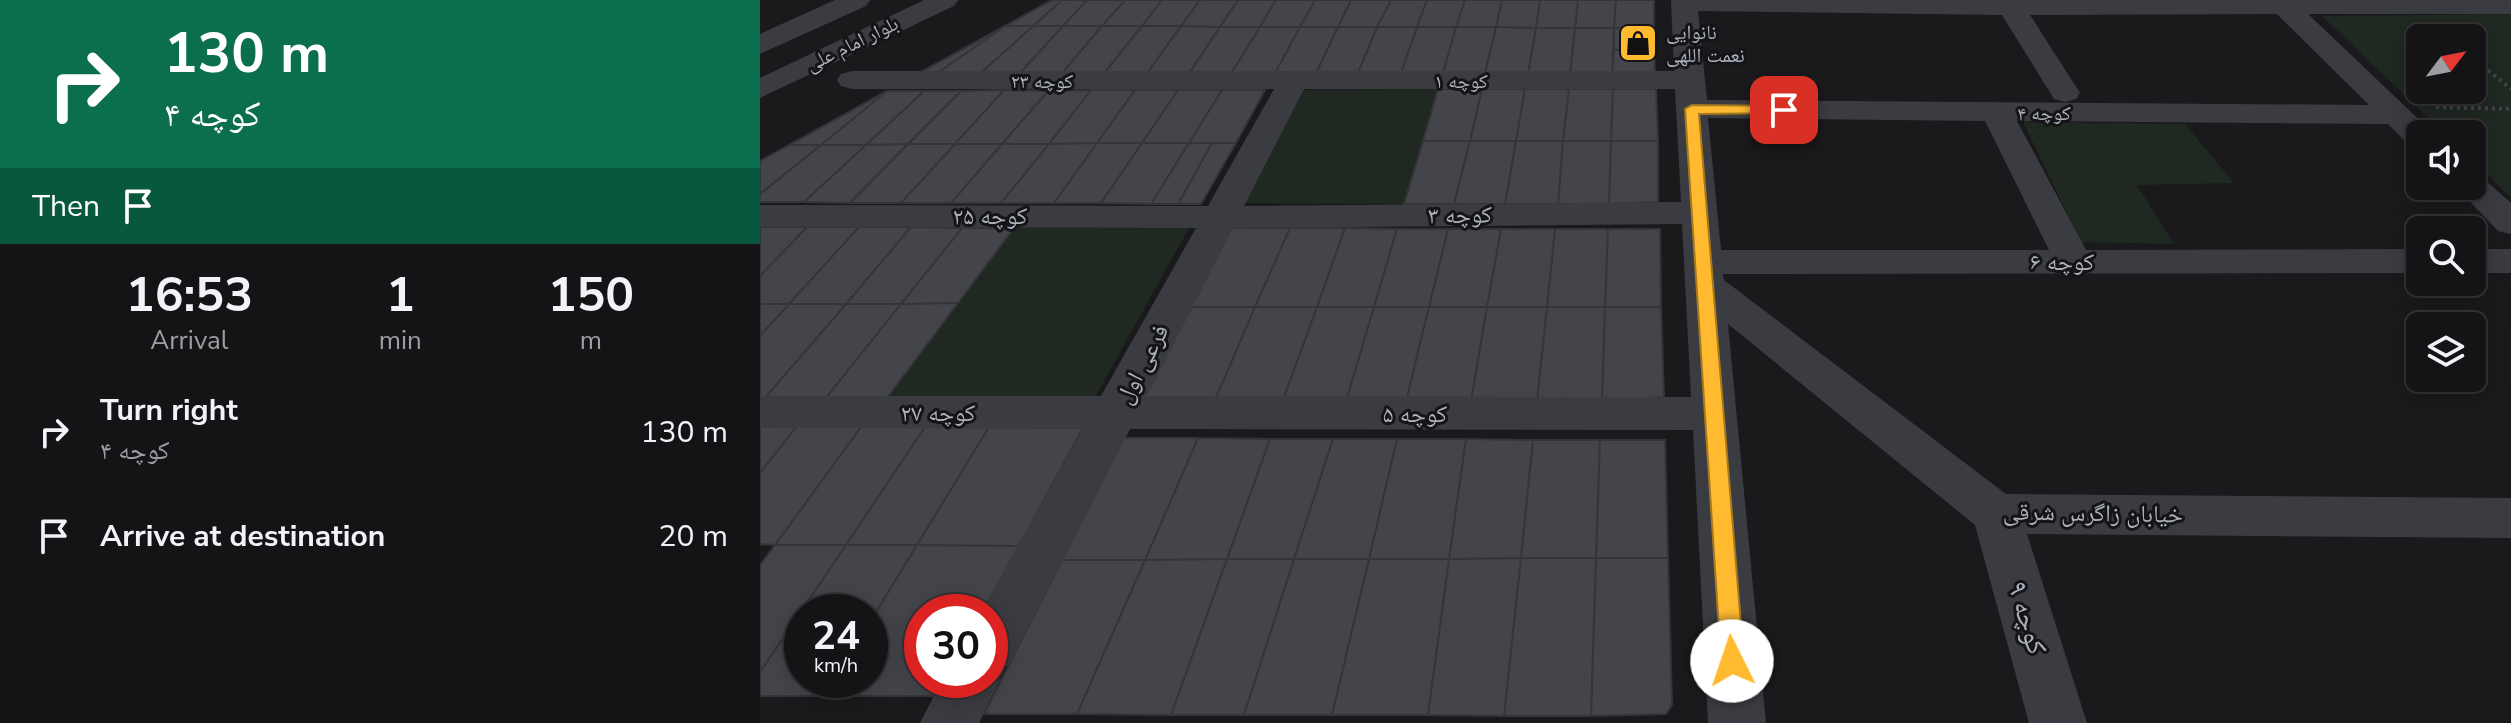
<!DOCTYPE html>
<html lang="en">
<head>
<meta charset="utf-8">
<style>
	:root { --surface:#141416; --page:#212123; --text:#f1f3f6; --muted:#9d9ea1; --line:#333335 }
	body { margin:0; font-family:"Nunito Sans","Noto Naskh Arabic",sans-serif; background:var(--page); color:var(--text); height:100vh; display:flex; flex-direction:column; font-size:30px; white-space:nowrap }
	* { box-sizing:border-box; margin:0 }
	p { font-size:26px; color:var(--muted) }
	.icon { flex:none; width:44px; height:44px; fill:none; stroke:currentColor; stroke-width:2; stroke-linecap:round; stroke-linejoin:round }
	.map { position:relative; flex:1; overflow:hidden }
	.panel { display:flex; flex-direction:column; background:var(--surface); width:760px }
	.panel>* { flex:none }
	.guide { background:#0b6e4f; color:#fff; overflow:hidden }
	.needle { width:52px; rotate:58deg }
	.controls { position:absolute; left:1646px; top:24px; display:grid; gap:16px }
	.controls a { display:grid; place-items:center; width:80px; height:80px; border-radius:12px; background:var(--surface); box-shadow:0 4px 20px #0003,0 0 0 2px var(--line); font-size:40px }
	.speed { position:absolute; left:24px; top:594px; display:flex; gap:16px; font-size:40px; font-weight:700; text-align:center }
	.speed>* { display:grid; place-content:center; width:104px; height:104px; border-radius:50%; background:var(--surface); box-shadow:0 4px 20px #0003,0 0 0 2px var(--line); line-height:1 }
	.speed small { font-size:20px; font-weight:400 }
	.speed .limit { border:12px solid #d22; background:#fff; color:#111 }
	.pin { position:absolute; display:grid; place-items:center; width:68px; height:68px; color:#fff; margin:-34px; border-radius:16px; box-shadow:0 4px 12px #0006 }
	.me { position:absolute; width:88px; margin:-44px; rotate:356deg; stroke-linejoin:round; filter:drop-shadow(0 0 6px #0008) }
	.turn { display:flex; align-items:center; gap:28px; height:168px; padding:0 32px; font-size:36px }
	.turn .icon { width:104px; height:104px; stroke-width:2.5 }
	.turn b { display:block; font-size:56px; line-height:68px }
	.then { display:flex; align-items:center; height:76px; padding:0 32px; background:#0003; gap:16px; font-size:30px }
	.eta { display:flex; justify-content:space-evenly; align-items:center; height:136px; text-align:center }
	.eta b { font-size:48px; font-weight:700; line-height:56px }
	ul { padding:0; list-style:none }
	li { display:flex; align-items:center; gap:24px; height:104px; padding:0 32px }
	li div { flex:1 }
	li b { display:block; font-size:30px }
	li em { font-style:normal }
	main { display:flex; flex:1; min-height:0 }
	.map>svg:first-child { display:block }
	.green { fill:#1f2821; fill-rule:evenodd }
	.building { fill:#44454a; stroke:#343439; stroke-width:2 }
	.lines { fill:none; stroke-linecap:round; stroke-linejoin:round }
	.path { stroke:#414349; stroke-width:4; stroke-dasharray:3 4; stroke-linecap:butt }
	.minor { fill:#3b3c42; fill-rule:evenodd }
	.route { fill:#ffba30; stroke:#a6791f; stroke-width:2 }
	.labels { text-anchor:middle; dominant-baseline:central; stroke-width:6; stroke-linejoin:round; paint-order:stroke }
	.far-poi-label { font-size:20px; fill:#acb1bd; stroke:#151518; text-anchor:start }
	.far-street-label { font-size:20px; fill:#acb1bd; stroke:#151518 }
	.street-label { font-size:24px; fill:#acb1bd; stroke:#151518 }
	.near-street-label { font-size:28px; fill:#acb1bd; stroke:#151518 }
</style>
</head>
<body>
<main>
<section class="panel">
<div class="guide">
<div class="turn"><svg class="icon" aria-label="right" viewBox="0 0 24 24"><path d="M7 20v-9h11M14 6l5 5-5 5"/></svg><div><b>130 m</b>کوچه ۴</div></div>
<div class="then">Then<svg class="icon" aria-label="arrive" viewBox="0 0 24 24"><path d="M6 21V4h12l-3 4 3 4H6"/></svg></div>
</div>
<div class="eta">
<div><b>16:53</b><p>Arrival</p></div>
<div><b>1</b><p>min</p></div>
<div><b>150</b><p>m</p></div>
</div>
<ul>
<li><svg class="icon" aria-label="right" viewBox="0 0 24 24"><path d="M7 20v-9h11M14 6l5 5-5 5"/></svg><div><b>Turn right</b><p>کوچه ۴</p></div><em>130 m</em></li>
<li><svg class="icon" aria-label="arrive" viewBox="0 0 24 24"><path d="M6 21V4h12l-3 4 3 4H6"/></svg><div><b>Arrive at destination</b></div><em>20 m</em></li>
</ul>
</section>
<div class="map">
<svg width="1751" height="723" viewBox="0 0 1751 723">
	<rect width="100%" height="100%" fill="#1a1a1d"/>
	<path class="green" d="M1751 14V198L1712 160V134H1685L1562 16ZM1660 38H1712V90H1660Z
		M678 89 644 204 482 203 540 90Z
		M1263 122 1425 124 1474 183 1377 185 1414 244 1321 242Z
		M254 228H429L333 401 126 399Z"/>
	<path class="building" d="M292 0H302L273 26H245Z
		M302 0H327L303 26H273Z
		M327 0H365L342 26H303Z
		M365 0H402L382 26H342Z
		M402 0H440L421 26H382Z
		M440 0H478L460 27 421 26Z
		M478 0H516L500 27H460Z
		M516 0H555L540 27H500Z
		M555 0H591L578 27H540Z
		M591 0H631L617 27H578Z
		M631 0H667L657 27H617Z
		M667 0H705L696 27H657Z
		M705 0H742L736 27H696Z
		M742 0H780L776 28 736 27Z
		M780 0H818L815 28H776Z
		M818 0H856L854 28H815Z
		M856 0H894V28H854Z
		M245 26H273L222 72H179Z
		M245 26 179 72H161Z
		M273 26H303L261 72H222Z
		M303 26H342L303 72H261Z
		M342 26H382L345 72H303Z
		M382 26H421L388 72H345Z
		M421 26 460 27 430 72H388Z
		M460 27H500L472 72H430Z
		M500 27H540L515 73 472 72Z
		M540 27H578L556 73H515Z
		M578 27H617L598 73H556Z
		M617 27H657L641 73H598Z
		M657 27H696L683 73H641Z
		M696 27H736L725 73H683Z
		M736 27 776 28 768 73H725Z
		M776 28H815L810 74 768 73Z
		M815 28H854L852 74H810Z
		M854 28H894V50H854Z
		M854 50H894L895 73 852 74Z
		M678 89H722L710 141H663Z
		M722 89H765L756 141H710Z
		M765 89H809L803 141H756Z
		M809 89H853L851 141H803Z
		M853 89H896L898 141H851Z
		M244 90 195 144H148L201 91Z
		M244 90 288 91 242 144H195Z
		M331 90 289 144H242L288 91Z
		M331 90H375L337 143 289 144Z
		M375 90H418L382 143H337Z
		M418 90H462L429 143H382Z
		M462 90H505L476 143H429Z
		M127 91 61 145H29Z
		M127 91H164L106 145H61Z
		M164 91H201L148 144 106 145Z
		M663 141H710L694 204H644Z
		M710 141H756L745 204H694Z
		M756 141H803L798 204H745Z
		M803 141H851L849 204H798Z
		M851 141H898V202L849 204Z
		M337 143H382L341 203H294Z
		M337 143 294 203H241L289 144Z
		M382 143H429L391 204 341 203Z
		M429 143H452L418 204H391Z
		M452 143H476L441 204H418Z
		M148 144H195L141 203H90Z
		M148 144 90 203 44 202 106 145Z
		M195 144H242L191 203H141Z
		M242 144H289L241 203H191Z
		M29 145H61L0 194V161Z
		M61 145H106L44 202H0V194Z
		M0 227H47L0 276Z
		M47 227H99L29 304H0V276Z
		M99 227H151L86 304H29Z
		M151 227 202 228 141 304H86Z
		M202 228H254L198 303 141 304Z
		M470 228H530L495 307H431Z
		M530 228H585L557 307H495Z
		M585 228 637 229 614 307H557Z
		M637 229H688L669 307H614Z
		M688 229H741L727 307H669Z
		M741 229H795L787 307H727Z
		M795 229H848L845 307H787Z
		M848 229H900L901 307H845Z
		M198 303 126 399H65L141 304Z
		M0 304H29L0 336Z
		M29 304H86L5 398H0V336Z
		M86 304H141L65 399 5 398Z
		M431 307H495L455 400H383Z
		M495 307H557L523 400H455Z
		M557 307H614L586 401 523 400Z
		M614 307H669L646 401H586Z
		M669 307H727L711 401H646Z
		M727 307H787L777 401H711Z
		M787 307H845L842 402 777 401Z
		M845 307H901L904 397 842 402Z
		M0 426H37L0 473Z
		M37 426 101 427 15 545 0 544V473Z
		M101 427H165L86 545H15Z
		M165 427H229L157 545H86Z
		M229 427 323 428 259 546 157 545Z
		M363 438H438L385 560H302Z
		M438 438 510 439 467 559 385 560Z
		M510 439H573L534 559H467Z
		M573 439H637L609 559H534Z
		M637 439H706L689 559H609Z
		M706 439 773 440 761 558 689 559Z
		M773 440H840L836 558H761Z
		M840 440H905L908 558H836Z
		M15 545H86L0 672V565Z
		M86 545H157L110 622V612H42V680H75L65 696H0V672Z
		M157 545 259 546 223 612H162V680H186L177 696H65L75 680H110V622Z
		M761 558H836L831 716H744Z
		M761 558 744 716 668 715 689 559Z
		M836 558H908L912 705 906 714 831 716Z
		M467 559H534L484 715H411Z
		M467 559 411 715 317 714 385 560Z
		M534 559H609L572 715H484Z
		M609 559H689L668 715H572Z
		M302 560H385L317 714H224Z"/>
	<g class="lines">
		<path class="path" d="M1712 57 1751 89
			M1676 107 1751 109"/>
		<path class="minor" d="M75 0H110L106 6 0 54V34Z
			M164 0H198L194 6 0 98V78Z
			M911 0H1751V14H1548L1671 131 1673 134H1660V148L1649 145 1628 124 1257 121 1326 250 1660 249V273L963 274 964 280 1246 494 1751 498V538L1267 534 1327 723H1269L1215 525 968 324 1006 723H948L933 430 370 429 249 665 235 670 240 680 219 723H160L182 680H230V612H221L323 429 0 428V396H341L436 228 0 227V205L448 206 514 89H92L81 86 77 80 81 74 92 71H914ZM938 11 1242 15 1294 99 1305 102 1316 99 1320 93 1270 15 1517 14 1609 105 947 100ZM544 89H915L921 202 484 206ZM948 118 1225 121 1289 250H961ZM922 224 931 397 387 396 473 228Z
			M1712 176 1724 179 1751 203V234L1738 231 1695 186H1712Z
			M1712 249H1751V273H1712Z"/>
	</g>
	<path class="route" d="M1024 106 1030 110 1028 113 939 114 984 661 981 669 972 672 964 669 961 661 925 109 932 105Z"/>
	<defs>
		<symbol id="shop-square" viewBox="-11 -11 22 22"><rect x="-9" y="-9" width="18" height="18" rx="4" fill="#ffba30" stroke="#151518"/><path d="M-5-2.5h2.3a2.7 3.5 0 0 1 5.4 0H5L5.5 6h-11ZM-1.5-2.5h3a1.5 2.3 0 0 0-3 0Z" fill="#111"/></symbol>
	</defs>
	<g fill-rule="evenodd">
		<use href="#shop-square" x="856" y="21" width="44" height="44"/>
	</g>
	<g class="labels">
		<g class="far-poi-label">
			<text x="906" y="32">نانوایی<tspan x="906" dy="23">نعمت اللهی</tspan></text>
		</g>
		<g class="far-street-label">
			<text transform="translate(92 44) rotate(-26)">بلوار امام علی</text>
			<text x="282" y="81">کوچه ۲۳</text>
			<text x="701" y="81">کوچه ۱</text>
			<text x="1284" y="113">کوچه ۴</text>
		</g>
		<g class="street-label">
			<text transform="translate(700 215) rotate(-1)">کوچه ۳</text>
			<text x="230" y="216">کوچه ۲۵</text>
			<text x="1302" y="262">کوچه ۶</text>
			<text transform="translate(382 364) rotate(-62)">فرعی اول</text>
			<text x="178" y="413">۲۷ کوچه</text>
			<text x="655" y="414">۵ کوچه</text>
			<text transform="translate(1333 513) rotate(1)">خیابان زاگرس شرقی</text>
		</g>
		<g class="near-street-label">
			<text transform="translate(1267 618) rotate(73)">کوچه ۹</text>
		</g>
	</g>
</svg>
<div class="controls">
<a><svg class="needle" viewBox="-14 -14 28 28"><path d="M0-13l5 13h-10z" fill="#e53935"/><path d="M0 13l5-13h-10z" fill="#9d9ea1"/></svg></a>
<a><svg class="icon" aria-label="sound" viewBox="0 0 24 24"><path d="M4 9h4l5-4v14l-5-4H4zM17 9q2 3 0 6"/></svg></a>
<a><svg class="icon" aria-label="search" viewBox="0 0 24 24"><circle cx="10" cy="10" r="6"/><path d="M15 15l6 6"/></svg></a>
<a><svg class="icon" aria-label="layers" viewBox="0 0 24 24"><path d="M12 4l9 5-9 5-9-5zM3 14l9 5 9-5"/></svg></a>
</div>
<div class="speed"><div>24<small>km/h</small></div><div class="limit">30</div></div>
<div class="pin" style="left:1024px;top:110px;background:#d93025"><svg class="icon" aria-label="arrive" viewBox="0 0 24 24"><path d="M6 21V4h12l-3 4 3 4H6"/></svg></div>
<svg class="me" style="left:972px;top:661px" viewBox="-20 -20 40 40"><circle r="19" fill="#fff"/><path d="M0-13L10 11 0 6-10 11z" fill="#ffba30"/></svg>
</div>
</main>
</body>
</html>
